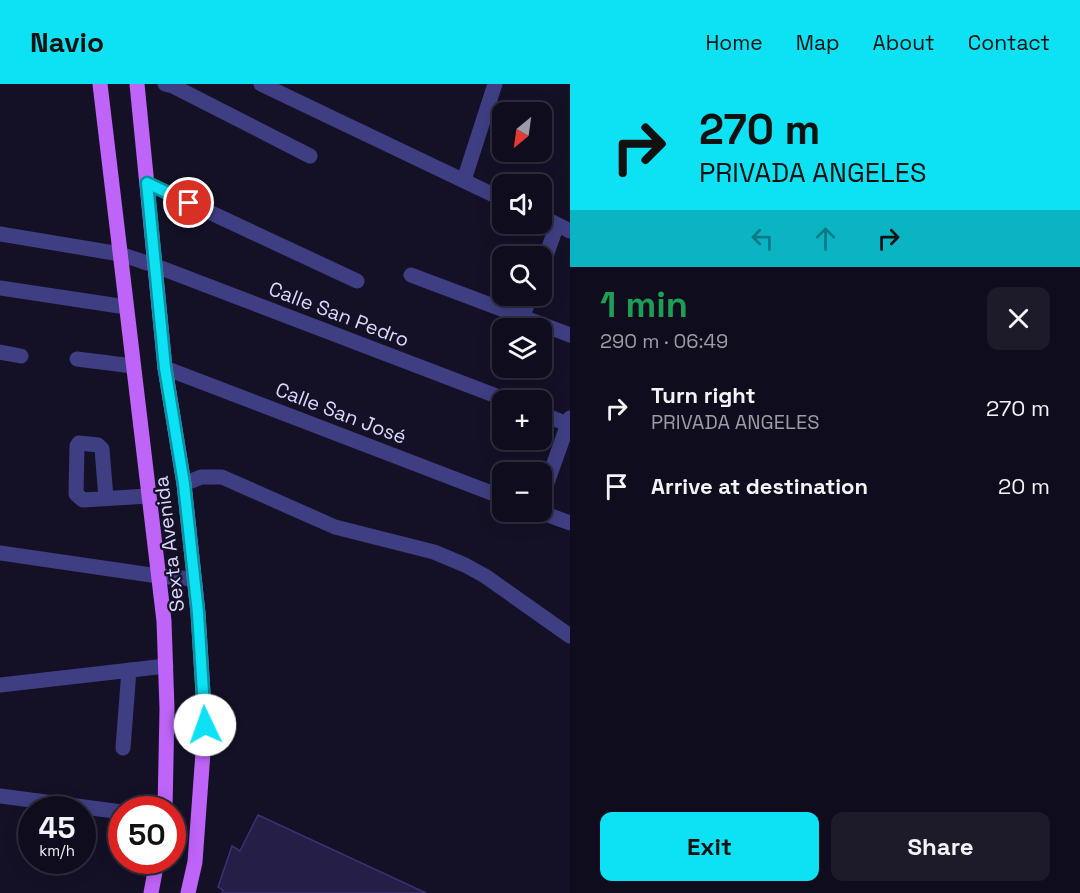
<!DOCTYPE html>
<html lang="en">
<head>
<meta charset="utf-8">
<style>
	:root { --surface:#0f0d1d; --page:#1d1b2a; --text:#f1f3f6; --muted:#9b9ca4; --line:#2f2d3b; --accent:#0de1f4 }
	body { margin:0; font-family:"Space Grotesk",sans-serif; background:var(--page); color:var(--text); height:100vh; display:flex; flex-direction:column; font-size:22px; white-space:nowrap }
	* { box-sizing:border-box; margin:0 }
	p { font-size:20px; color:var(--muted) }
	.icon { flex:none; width:33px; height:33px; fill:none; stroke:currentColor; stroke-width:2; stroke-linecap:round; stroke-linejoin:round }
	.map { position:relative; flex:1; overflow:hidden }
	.panel { display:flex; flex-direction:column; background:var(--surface); width:510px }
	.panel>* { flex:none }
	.banner { background:#0de1f4; color:#111; overflow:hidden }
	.needle { width:39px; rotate:209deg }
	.fabs { position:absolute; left:492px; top:18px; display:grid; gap:12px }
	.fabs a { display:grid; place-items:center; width:60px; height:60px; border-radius:12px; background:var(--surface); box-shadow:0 3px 15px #0003,0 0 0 2px var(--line); font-size:30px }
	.speed { position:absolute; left:18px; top:712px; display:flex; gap:12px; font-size:30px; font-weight:700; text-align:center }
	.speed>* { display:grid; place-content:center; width:78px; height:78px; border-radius:50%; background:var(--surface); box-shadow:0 3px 15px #0003,0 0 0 2px var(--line); line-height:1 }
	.speed small { font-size:15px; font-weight:400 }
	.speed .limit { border:9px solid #d22; background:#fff; color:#111 }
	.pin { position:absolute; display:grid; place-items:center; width:51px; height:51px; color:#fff; margin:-26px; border:3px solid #fff; border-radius:50%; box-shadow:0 2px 6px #0007 }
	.me { position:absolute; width:66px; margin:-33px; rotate:357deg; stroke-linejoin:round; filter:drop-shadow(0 0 4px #0008) }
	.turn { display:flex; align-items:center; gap:21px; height:126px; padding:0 30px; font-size:27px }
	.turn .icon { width:78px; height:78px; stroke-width:2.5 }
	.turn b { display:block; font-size:42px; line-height:51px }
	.lanes { display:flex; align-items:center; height:57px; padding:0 30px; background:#0003; justify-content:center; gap:30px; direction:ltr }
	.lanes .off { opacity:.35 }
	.round { display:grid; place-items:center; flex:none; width:63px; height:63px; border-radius:12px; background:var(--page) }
	.head { display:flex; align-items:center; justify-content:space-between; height:102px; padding:0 30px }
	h1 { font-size:36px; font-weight:600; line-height:45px; color:#1e9e55 }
	.primary-button { display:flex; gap:12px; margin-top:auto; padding:12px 30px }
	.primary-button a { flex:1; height:69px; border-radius:12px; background:var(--accent); color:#111; font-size:24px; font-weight:600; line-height:69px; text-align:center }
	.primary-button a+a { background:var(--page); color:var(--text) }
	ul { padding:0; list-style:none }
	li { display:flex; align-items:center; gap:18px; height:78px; padding:0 30px }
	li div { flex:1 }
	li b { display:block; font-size:22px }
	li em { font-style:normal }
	header { display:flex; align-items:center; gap:36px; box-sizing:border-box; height:84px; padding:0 30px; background:var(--accent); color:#111 }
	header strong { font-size:28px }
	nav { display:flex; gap:33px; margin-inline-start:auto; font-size:21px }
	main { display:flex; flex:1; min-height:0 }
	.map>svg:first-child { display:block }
	.building { fill:#251e47; stroke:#3c3172; stroke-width:1.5 }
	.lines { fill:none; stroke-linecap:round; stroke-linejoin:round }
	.minor { stroke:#3f3e83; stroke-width:15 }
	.major { stroke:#be64f8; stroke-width:15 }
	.route-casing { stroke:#08929f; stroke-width:15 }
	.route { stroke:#0de1f4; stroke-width:10 }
	.labels { text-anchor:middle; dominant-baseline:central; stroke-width:4.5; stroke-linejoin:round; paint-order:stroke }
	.street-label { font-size:20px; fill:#dcd8fd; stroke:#141127 }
</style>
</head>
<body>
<header>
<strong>Navio</strong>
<nav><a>Home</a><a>Map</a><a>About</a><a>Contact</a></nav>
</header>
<main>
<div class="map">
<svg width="570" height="809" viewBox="0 0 570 809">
	<rect width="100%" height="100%" fill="#141127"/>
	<path class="building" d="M258 731 426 809H222L223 806 218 803 232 762 240 767Z"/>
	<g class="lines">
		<path class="minor" d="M165 0 173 2 310 72
			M261 0 502 115
			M464 96 495 0
			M147 99 357 197
			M542 133 570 147
			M0 150 120 170 156 182 507 316
			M542 183 557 141
			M411 191 570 251
			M0 204 126 223
			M522 233 531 212
			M0 268 21 272
			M77 275 133 282
			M165 284 502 413
			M542 330 570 341
			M184 400 201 393H222L335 443 434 468 465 481 485 492 570 552
			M542 413 570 334
			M106 414 102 365 98 361 79 359 77 362 76 410 83 416 148 412
			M540 428 570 439
			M0 469 158 492 194 495
			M0 601 166 582
			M123 664 129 586
			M0 712 122 728"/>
		<path class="major" d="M100 0 164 537 167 625 165 726
			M137 0 165 284 184 400 198 529 205 641 195 778 188 809
			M151 809 157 777"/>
	</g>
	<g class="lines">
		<defs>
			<path id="route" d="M189 119 147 99 165 284 184 400 198 529 205 641"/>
		</defs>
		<use href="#route" class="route-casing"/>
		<use href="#route" class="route"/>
	</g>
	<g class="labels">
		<g class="street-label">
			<text transform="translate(339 230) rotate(21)">Calle San Pedro</text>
			<text transform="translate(341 329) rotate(21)">Calle San José</text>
			<text transform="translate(169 460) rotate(-97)">Sexta Avenida</text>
		</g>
	</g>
</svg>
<div class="fabs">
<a><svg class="needle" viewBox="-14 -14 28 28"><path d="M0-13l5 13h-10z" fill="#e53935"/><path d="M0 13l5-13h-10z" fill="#9b9ca4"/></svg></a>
<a><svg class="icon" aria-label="sound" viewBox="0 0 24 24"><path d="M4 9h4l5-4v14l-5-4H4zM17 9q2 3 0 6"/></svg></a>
<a><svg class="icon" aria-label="search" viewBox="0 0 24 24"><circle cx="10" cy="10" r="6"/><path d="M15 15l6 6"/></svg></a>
<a><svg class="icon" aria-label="layers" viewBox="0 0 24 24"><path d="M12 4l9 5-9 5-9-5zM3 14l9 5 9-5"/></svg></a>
<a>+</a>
<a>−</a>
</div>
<div class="speed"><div>45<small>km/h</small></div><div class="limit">50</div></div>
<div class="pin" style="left:189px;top:119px;background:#d93025"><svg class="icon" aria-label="arrive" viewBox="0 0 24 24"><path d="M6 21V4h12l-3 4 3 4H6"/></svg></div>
<svg class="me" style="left:205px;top:641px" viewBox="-20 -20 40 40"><circle r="19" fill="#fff"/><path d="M0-13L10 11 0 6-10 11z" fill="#0de1f4"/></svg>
</div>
<section class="panel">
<div class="banner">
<div class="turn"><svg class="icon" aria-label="right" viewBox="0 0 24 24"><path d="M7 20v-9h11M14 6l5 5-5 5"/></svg><div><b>270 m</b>PRIVADA ANGELES</div></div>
<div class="lanes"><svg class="icon off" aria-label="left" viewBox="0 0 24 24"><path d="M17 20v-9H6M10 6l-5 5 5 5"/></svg><svg class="icon off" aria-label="ahead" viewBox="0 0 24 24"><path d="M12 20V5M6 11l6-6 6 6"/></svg><svg class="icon" aria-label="right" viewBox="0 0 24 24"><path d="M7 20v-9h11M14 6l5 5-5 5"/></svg></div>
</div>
<div class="head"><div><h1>1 min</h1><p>290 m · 06:49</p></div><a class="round"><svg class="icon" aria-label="close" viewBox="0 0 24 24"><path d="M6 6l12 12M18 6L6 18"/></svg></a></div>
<ul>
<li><svg class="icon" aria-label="right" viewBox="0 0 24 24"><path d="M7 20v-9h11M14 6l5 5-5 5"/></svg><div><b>Turn right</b><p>PRIVADA ANGELES</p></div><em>270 m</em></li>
<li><svg class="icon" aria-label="arrive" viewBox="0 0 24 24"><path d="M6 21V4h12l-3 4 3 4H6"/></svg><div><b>Arrive at destination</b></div><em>20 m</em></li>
</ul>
<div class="primary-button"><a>Exit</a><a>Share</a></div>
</section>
</main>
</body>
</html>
